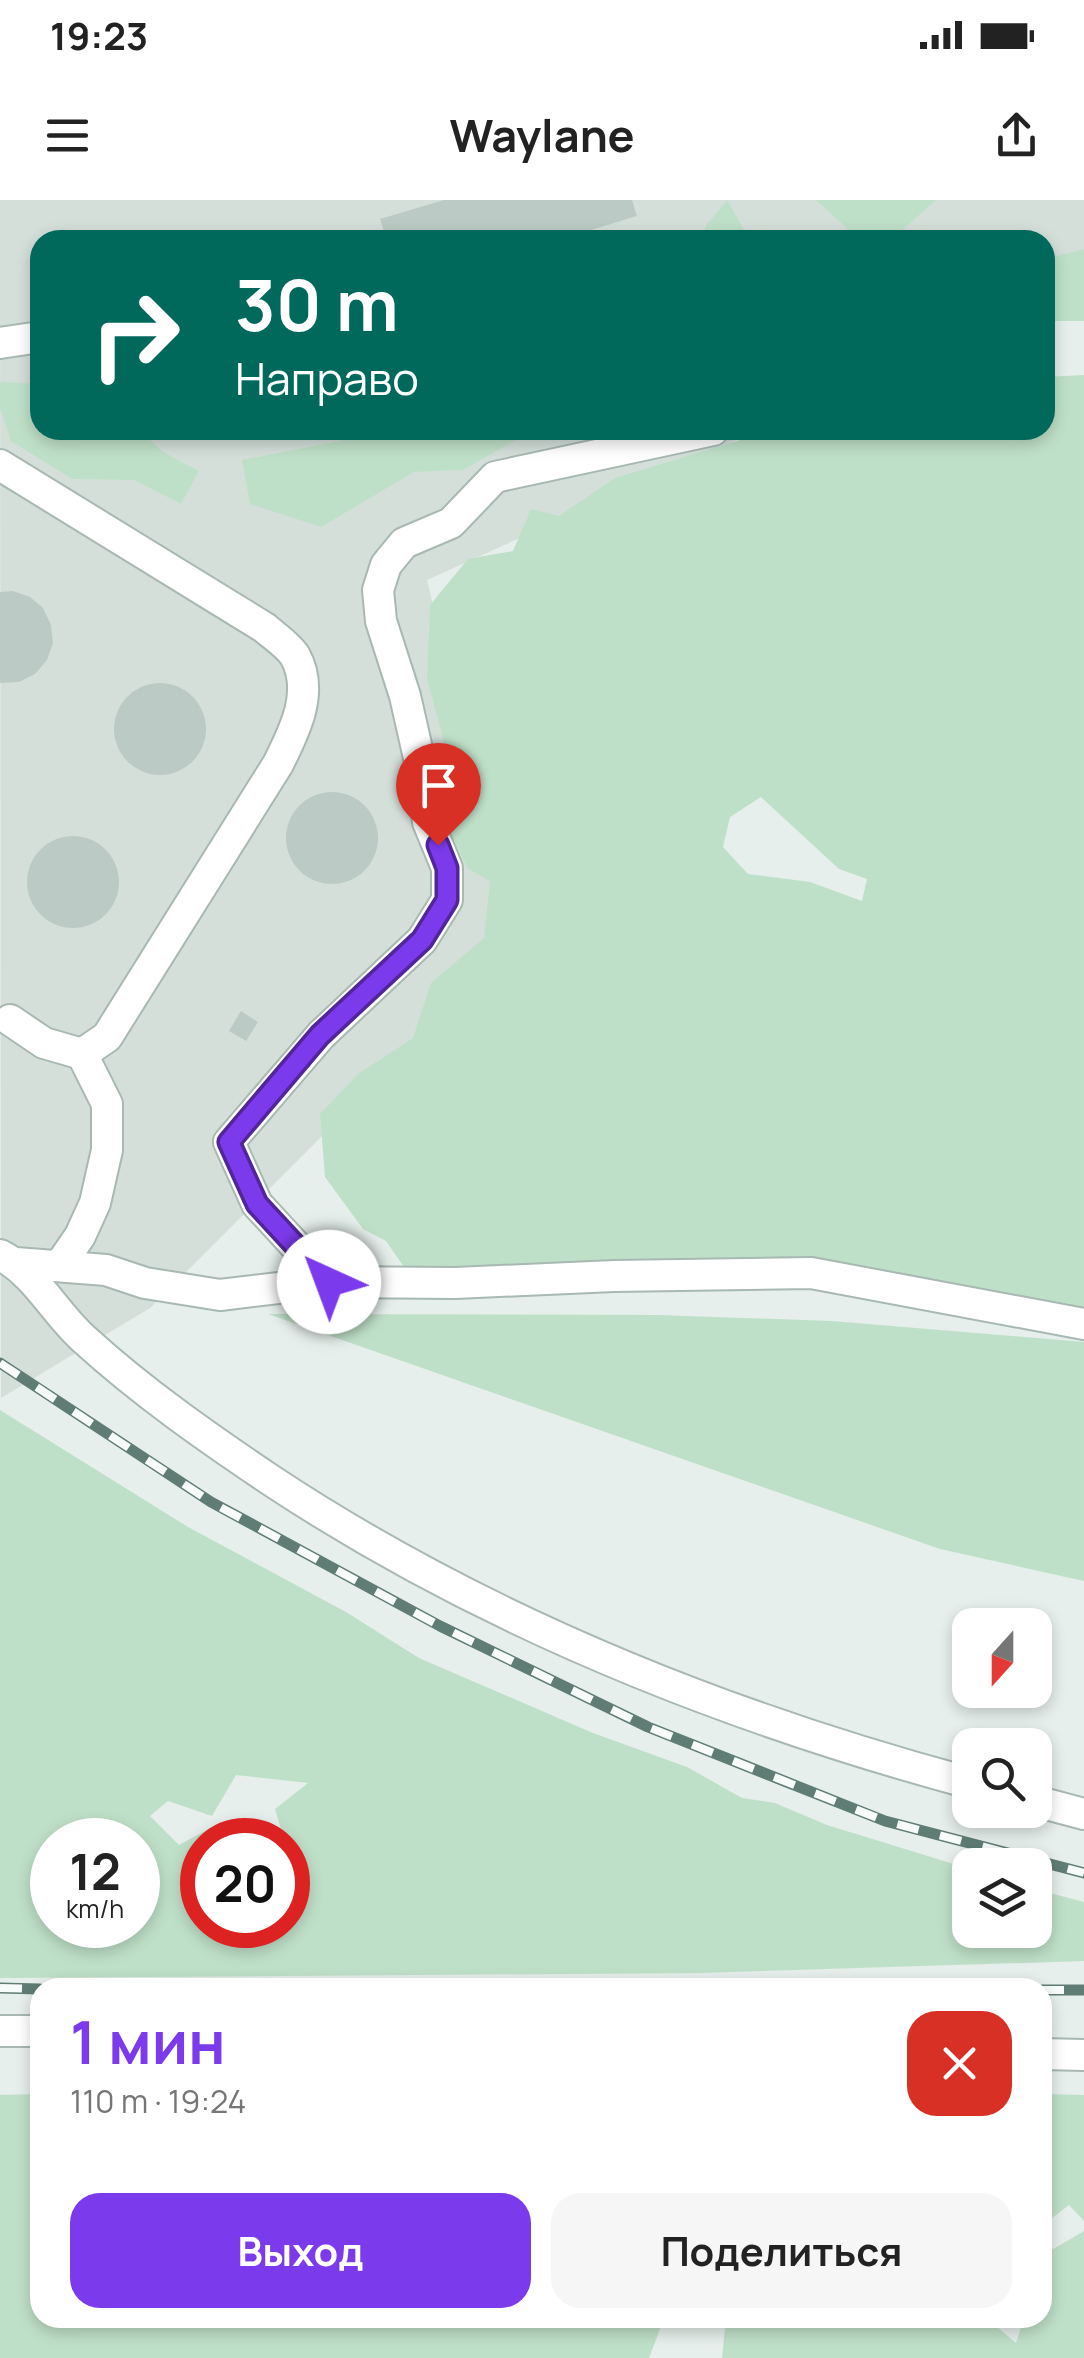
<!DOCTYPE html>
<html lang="ru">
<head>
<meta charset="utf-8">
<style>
	:root { --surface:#fff; --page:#f6f6f6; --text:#222; --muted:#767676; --accent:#7c3aed }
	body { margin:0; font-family:Manrope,sans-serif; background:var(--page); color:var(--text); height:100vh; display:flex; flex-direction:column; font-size:38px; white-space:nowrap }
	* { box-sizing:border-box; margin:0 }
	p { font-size:32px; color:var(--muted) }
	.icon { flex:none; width:55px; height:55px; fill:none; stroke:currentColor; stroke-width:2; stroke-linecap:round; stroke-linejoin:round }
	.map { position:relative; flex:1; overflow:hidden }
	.sheet { position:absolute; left:30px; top:1778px; width:1022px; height:350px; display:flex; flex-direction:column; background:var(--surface); border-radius:30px; box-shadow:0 5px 15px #0003 }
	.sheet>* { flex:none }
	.top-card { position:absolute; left:30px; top:30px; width:1025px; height:210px; border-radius:30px; box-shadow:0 5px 15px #0003; background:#00695c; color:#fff; overflow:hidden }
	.needle { width:65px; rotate:201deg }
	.fabs { position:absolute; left:952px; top:1408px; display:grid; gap:20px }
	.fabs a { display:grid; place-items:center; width:100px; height:100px; border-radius:20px; background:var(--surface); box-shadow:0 5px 15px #0003; font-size:50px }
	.speed { position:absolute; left:30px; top:1618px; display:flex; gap:20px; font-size:50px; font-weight:700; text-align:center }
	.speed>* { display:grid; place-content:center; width:130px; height:130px; border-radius:50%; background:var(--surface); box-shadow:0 5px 15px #0003; line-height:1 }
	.speed small { font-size:25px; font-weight:400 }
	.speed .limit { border:15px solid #d22; background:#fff; color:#111 }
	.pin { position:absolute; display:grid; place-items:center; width:85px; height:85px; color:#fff; margin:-102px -42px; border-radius:50% 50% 50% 0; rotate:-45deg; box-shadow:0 0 10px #0007 }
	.pin .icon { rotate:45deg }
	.me { position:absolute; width:110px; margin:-55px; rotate:317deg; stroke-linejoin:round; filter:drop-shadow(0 0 8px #0008) }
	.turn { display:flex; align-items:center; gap:35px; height:210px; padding:0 40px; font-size:45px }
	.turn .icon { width:130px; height:130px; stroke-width:2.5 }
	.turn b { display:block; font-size:70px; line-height:85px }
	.round { display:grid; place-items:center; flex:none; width:105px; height:105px; border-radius:30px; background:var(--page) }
	.overview { display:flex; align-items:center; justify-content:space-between; height:170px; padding:0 40px }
	h1 { font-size:60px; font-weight:700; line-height:75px; color:var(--accent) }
	.action { display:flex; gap:20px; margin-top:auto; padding:20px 40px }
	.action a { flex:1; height:115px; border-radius:30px; background:var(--accent); color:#fff; font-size:40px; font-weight:700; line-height:115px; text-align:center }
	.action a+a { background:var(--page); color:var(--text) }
	.status { display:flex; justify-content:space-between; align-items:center; height:70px; padding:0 50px; background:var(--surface); direction:ltr }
	.status svg { height:28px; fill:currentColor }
	header { display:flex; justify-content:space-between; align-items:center; height:130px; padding:0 40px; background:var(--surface); font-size:45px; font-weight:700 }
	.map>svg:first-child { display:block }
	.built { fill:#d4dfda }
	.green { fill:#bfe0c8; fill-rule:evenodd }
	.building { fill:#bbcac4 }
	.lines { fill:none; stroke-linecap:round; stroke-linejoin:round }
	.minor-casing { stroke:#a8b8b2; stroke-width:34 }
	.minor { stroke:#fff; stroke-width:30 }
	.rail-casing { stroke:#5f7d75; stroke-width:11 }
	.rail { stroke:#f7fbf9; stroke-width:8; stroke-dasharray:22; stroke-linecap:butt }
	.route-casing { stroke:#51269a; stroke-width:25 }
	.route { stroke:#7c3aed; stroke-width:18 }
</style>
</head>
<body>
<div class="status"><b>19:23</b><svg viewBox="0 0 49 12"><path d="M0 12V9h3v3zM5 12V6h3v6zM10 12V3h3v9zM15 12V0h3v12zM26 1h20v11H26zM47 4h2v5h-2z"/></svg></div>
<header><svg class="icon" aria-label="menu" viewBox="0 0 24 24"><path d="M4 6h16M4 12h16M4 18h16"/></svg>Waylane<svg class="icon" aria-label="share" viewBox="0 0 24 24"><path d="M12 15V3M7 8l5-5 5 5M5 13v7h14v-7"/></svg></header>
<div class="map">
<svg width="1084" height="2158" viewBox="0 0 1084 2158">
	<rect width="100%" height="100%" fill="#e6efeb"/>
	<path class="built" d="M0 0H1084V83L1045 101V40H40V230H758L427 380 516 742 150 1108 1 1198Z"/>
	<path class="green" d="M727 0 746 33H816L814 40H707L705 27Z
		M816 0H936L899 33 853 34Z
		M1084 49V121H1052L1045 125V59Z
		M1084 175V1125L1034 1131 892 1098 856 1074 406 1070 386 1041 363 1029 325 977 320 914 358 874 413 838 431 783 484 738 490 681 468 669 450 632 454 578 427 479 430 405 468 359 513 351 531 309 559 316 615 278 773 230H1045V177ZM761 597 839 669 867 679 862 701 810 682 748 674 723 647 730 617Z
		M0 182 40 184V230H139L163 252 199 271 181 304 134 280 72 279 11 241 0 208Z
		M395 230H533L463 270 414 272 321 327 250 304 242 260Z
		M268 1114 658 1115 832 1121 1084 1142V1381L940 1349Z
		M0 1210 188 1327 346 1412 419 1458 593 1533 687 1567 742 1598 775 1603 827 1625 970 1669V1730H1035V1689L1084 1702V1761L701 1773 0 1778ZM236 1575 308 1583 275 1609 284 1640H288V1725H202V1640H224L225 1637 212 1627 179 1645 150 1616 168 1601 212 1616ZM52 1640H138V1725H52Z
		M40 1894V2118H664L649 2158H0V1895Z
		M1042 1894 1084 1895V2021L1069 2005 1043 2025Z
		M1084 2031V2158H722L726 2118H987L1016 2143 1024 2118H1042L1043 2055Z"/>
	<path class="building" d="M444 0H632L637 16 558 40H387L380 19Z
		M13 391 30 397 43 408 51 425 53 443 47 460 35 474 19 482 0 483V392Z
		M114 529a46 46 0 1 1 92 0a46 46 0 1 1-92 0Z
		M286 638a46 46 0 1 1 92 0a46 46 0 1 1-92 0Z
		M27 682a46 46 0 1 1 92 0a46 46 0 1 1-92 0Z
		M241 811 258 822 246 841 229 831Z"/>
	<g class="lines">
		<defs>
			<path id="minor" d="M0 143 40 137
				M0 265 265 428C274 436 289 446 295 456 315 492 294 532 278 564L107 837 82 854 44 843 10 820
				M0 1055C36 1073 55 1114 85 1140 142 1192 208 1238 272 1281 484 1421 725 1517 970 1583
				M16 1063 106 1070 145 1083 220 1095 329 1082 455 1083 614 1076 811 1073 1084 1124
				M60 1065 80 1036 95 1003 107 950V904L82 854
				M329 1082 257 1004 229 942 321 835 422 740 447 700V668L428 622 422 571 405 496 381 421 378 390 386 365 404 343 451 323 495 277 713 230
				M1035 1601 1084 1614
				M0 1831H40
				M1042 1854 1084 1855"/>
		</defs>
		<use href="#minor" class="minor-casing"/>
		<use href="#minor" class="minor"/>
		<defs>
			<path id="rail" d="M0 1163 211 1302 440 1426 648 1527 885 1621 1084 1673
				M0 1788 40 1789
				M1042 1790H1084"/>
		</defs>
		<use href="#rail" class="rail-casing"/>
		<use href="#rail" class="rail"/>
	</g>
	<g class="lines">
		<defs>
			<path id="route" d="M329 1082 257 1004 229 942 320 835 422 740 447 700V668L438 645"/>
		</defs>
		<use href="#route" class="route-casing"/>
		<use href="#route" class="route"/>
	</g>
</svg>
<div class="fabs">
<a><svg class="needle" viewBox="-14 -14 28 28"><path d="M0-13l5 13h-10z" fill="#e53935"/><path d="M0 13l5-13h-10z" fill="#767676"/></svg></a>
<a><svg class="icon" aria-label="search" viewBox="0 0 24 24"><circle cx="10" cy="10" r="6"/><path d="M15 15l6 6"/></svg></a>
<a><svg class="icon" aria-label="layers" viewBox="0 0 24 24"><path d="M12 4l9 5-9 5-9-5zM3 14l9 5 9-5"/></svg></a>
</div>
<div class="speed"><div>12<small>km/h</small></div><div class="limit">20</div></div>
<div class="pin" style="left:438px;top:645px;background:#d93025"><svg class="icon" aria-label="arrive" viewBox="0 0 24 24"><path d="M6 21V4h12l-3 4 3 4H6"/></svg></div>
<svg class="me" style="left:329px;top:1082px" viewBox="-20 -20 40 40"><circle r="19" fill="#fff"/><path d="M0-13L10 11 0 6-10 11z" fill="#7c3aed"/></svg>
<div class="top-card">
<div class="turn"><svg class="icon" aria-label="right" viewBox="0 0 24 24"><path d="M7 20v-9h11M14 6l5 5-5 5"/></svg><div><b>30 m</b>Направо</div></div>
</div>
<section class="sheet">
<div class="overview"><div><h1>1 мин</h1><p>110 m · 19:24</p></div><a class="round" style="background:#d93025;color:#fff"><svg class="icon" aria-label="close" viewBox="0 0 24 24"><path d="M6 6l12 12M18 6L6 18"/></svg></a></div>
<div class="action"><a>Выход</a><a>Поделиться</a></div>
</section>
</div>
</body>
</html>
